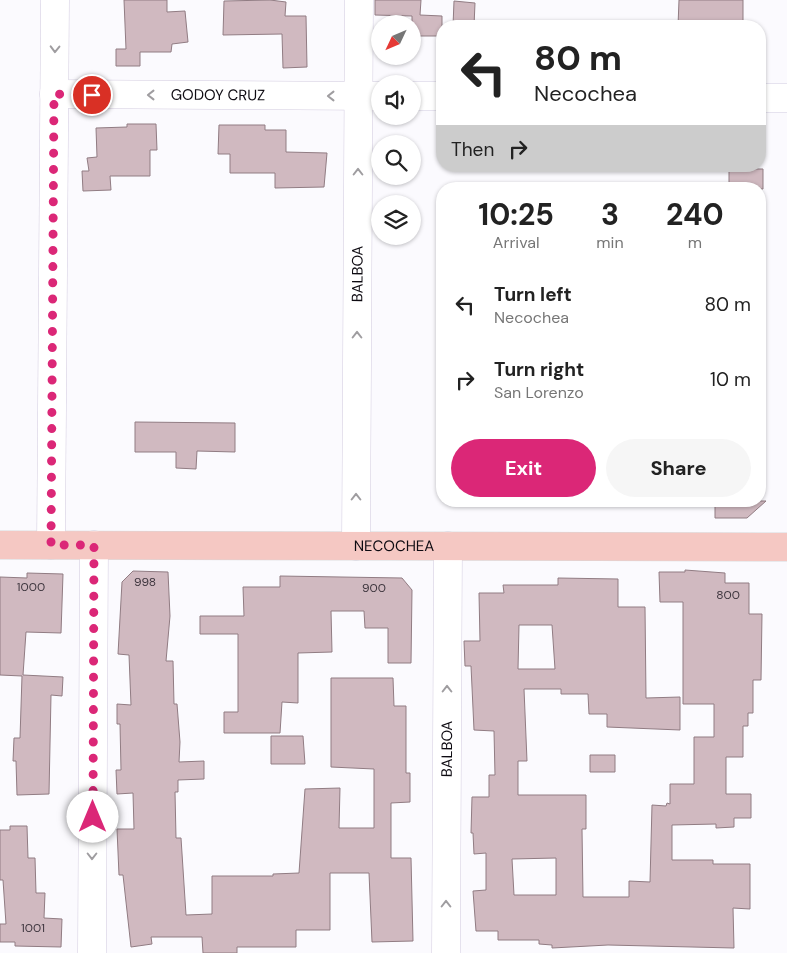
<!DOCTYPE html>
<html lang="en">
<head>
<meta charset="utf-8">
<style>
	:root { --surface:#fff; --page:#f6f6f6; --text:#222; --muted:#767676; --accent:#db2777 }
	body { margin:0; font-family:"DM Sans",sans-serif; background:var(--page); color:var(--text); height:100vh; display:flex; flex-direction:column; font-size:19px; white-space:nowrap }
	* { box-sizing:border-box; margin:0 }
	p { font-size:16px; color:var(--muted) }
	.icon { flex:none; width:28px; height:28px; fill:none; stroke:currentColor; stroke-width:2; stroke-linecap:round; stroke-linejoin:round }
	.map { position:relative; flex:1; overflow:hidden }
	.sheet { position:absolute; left:436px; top:182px; width:330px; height:325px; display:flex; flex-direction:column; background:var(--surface); border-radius:20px; box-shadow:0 1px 4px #0004 }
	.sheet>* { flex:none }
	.guide { position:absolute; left:436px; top:20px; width:330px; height:152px; border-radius:20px; box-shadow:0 1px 4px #0004; background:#fff; color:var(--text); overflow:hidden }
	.needle { width:32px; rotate:226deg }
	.fabs { position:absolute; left:371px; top:15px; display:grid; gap:10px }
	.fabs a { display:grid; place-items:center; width:50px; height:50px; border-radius:50%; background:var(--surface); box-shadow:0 1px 4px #0004; font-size:25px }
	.pin { position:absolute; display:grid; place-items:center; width:42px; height:42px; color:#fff; margin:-21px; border:2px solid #fff; border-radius:50%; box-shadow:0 1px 5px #0007 }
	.me { position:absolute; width:55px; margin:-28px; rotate:0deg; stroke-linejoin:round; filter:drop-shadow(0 0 4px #0008) }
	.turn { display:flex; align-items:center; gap:18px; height:105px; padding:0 15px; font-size:22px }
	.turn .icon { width:65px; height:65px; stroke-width:2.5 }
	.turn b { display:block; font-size:35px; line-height:42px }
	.then { display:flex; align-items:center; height:48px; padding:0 15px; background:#0003; gap:10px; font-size:19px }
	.eta { display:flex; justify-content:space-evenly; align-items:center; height:85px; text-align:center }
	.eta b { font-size:30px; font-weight:700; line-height:35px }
	.action { display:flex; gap:10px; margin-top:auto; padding:10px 15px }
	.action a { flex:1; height:58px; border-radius:30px; background:var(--accent); color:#fff; font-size:20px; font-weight:700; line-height:58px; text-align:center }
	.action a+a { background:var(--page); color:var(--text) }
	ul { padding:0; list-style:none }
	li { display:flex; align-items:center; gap:15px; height:75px; padding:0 15px }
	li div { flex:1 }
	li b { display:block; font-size:19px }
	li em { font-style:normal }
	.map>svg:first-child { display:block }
	.building { fill:#d0b9c0; stroke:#917c83; fill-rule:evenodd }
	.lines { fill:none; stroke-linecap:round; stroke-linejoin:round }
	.minor-casing { stroke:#d2cbdf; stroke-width:29 }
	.major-casing { stroke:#d8d8d9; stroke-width:29 }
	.minor { stroke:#fff; stroke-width:28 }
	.major { stroke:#f5c8c3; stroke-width:28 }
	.oneway { stroke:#9f9da0 }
	.route { stroke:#db2777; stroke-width:9; stroke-dasharray:0 16.2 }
	.labels { text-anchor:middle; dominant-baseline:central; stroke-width:5; stroke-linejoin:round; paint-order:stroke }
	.number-label { font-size:12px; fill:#3e363e }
	.street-label { font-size:15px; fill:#0e0b12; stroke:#fff }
</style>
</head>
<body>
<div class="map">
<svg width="787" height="953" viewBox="0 0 787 953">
	<rect width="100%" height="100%" fill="#fbfafe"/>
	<path class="building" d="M124 0H167V12L185 11 188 42 172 44 171 52H140V66H116V49H126Z
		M270 0 286 2 285 16H306L307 67 283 68 282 34 223 35 224 1Z
		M375 0H421L420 15 442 16V36H412V16L375 15Z
		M679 0H743V26H678Z
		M454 1 475 3 474 26H453Z
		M127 124H156L157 150H150V176H110L111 190 83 191 82 171H89L87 158 97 157 96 128 127 127Z
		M219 125H265V130H286V152L327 153 324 187 275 188V173H230V154H218Z
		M729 169H763V189H729Z
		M135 422 235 423V452L197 451 196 469 176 468V452H135Z
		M715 501H766L747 518H715Z
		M685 570 725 573V583H749V614H762L761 680H753V713H748V726H743V757H726V794H751V818H734V827L716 828V824L672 825V860H713V864H750V909L733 908 734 948 608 945 552 948V945L539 944V940H498V931H476L473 891 486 890V853L474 854 473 833H471L472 797H489V775H495L494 731 474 730 471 666H465L464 641H480L479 593H504L503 585H558V578L618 579V607H645L646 698 680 697V730L607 727V714H589L588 694H561V689H524L527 761H518V795H586V829H582L583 897H629V881L650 882 652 805 666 806 667 803 670 804V784H694V737H714V704H683V602H660L659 572H685ZM519 625H552L555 669H518ZM556 858V895H514L512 859Z
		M133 571 168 572 170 616 166 661H173L174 704H177L180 742 179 762 204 761V779L178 780V792H175L176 838H181L186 915 212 914V876H273V874L299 873 305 789 340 788 339 828H374V769L331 767V678H393L394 706H406V773H410V802L391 803V858H411L413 941 372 942 369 873H330V930H296V947H237V953H203L202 937H151L152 944 131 947 123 875H119L117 829H134L133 793 117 794 116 770H121L120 724H117V704L131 705 129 655 118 654 122 582Z
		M27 573 63 574 61 633 26 632 23 675 63 677 62 696 51 695 49 794 17 795 16 761H13L14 738H20L22 676 0 675V577L27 578Z
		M280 576 402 578 412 590 411 663H388V628H365L364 611H331L332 652 298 653V703L282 702 280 733H224V712H238V634H200V616H244L243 587H280Z
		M271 736H303L305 764H271Z
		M590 755H615V772H590Z
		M10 826H27L28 858H35L36 893H45L44 918 62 919 61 947 15 946V942H0V924H6L3 880H0V830H10Z"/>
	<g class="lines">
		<defs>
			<g id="minor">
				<path id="s1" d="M54 94 380 96"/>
				<path d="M412 96H442"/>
				<path d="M760 98H787"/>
				<path d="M51 545 55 0"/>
				<path id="s2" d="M356 546 359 0"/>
				<path d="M92 953 94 545"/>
				<path id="s3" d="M446 953 448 546"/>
			</g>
			<g id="major">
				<path id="s4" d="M0 545 787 547"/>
			</g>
		</defs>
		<use href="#minor" class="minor-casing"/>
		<use href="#major" class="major-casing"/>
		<use href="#minor" class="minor"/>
		<use href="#major" class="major"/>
	</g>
	<defs><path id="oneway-chevron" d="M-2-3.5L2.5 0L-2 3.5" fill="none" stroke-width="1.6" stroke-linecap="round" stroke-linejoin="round" transform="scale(1.25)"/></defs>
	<g class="oneway">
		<use href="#oneway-chevron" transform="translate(55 49) rotate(91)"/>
		<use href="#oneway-chevron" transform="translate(151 95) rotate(-180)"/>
		<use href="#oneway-chevron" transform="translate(331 96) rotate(-180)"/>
		<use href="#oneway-chevron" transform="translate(358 172) rotate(-90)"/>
		<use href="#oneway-chevron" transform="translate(357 335) rotate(-90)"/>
		<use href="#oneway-chevron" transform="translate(356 497) rotate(-90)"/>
		<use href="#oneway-chevron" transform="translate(447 689) rotate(-90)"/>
		<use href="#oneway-chevron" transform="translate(92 856) rotate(90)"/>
		<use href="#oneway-chevron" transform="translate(446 904) rotate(-90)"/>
	</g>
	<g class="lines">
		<path class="route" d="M92 95 54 94 51 545H94L93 817"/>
	</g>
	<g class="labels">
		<g class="number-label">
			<text x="145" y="582">998</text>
			<text x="31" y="587">1000</text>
			<text x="374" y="588">900</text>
			<text x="728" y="595">800</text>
			<text x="33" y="928">1001</text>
		</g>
		<g class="street-label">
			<text stroke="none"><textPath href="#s1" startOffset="164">GODOY CRUZ</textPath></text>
			<text stroke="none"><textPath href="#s2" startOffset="272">BALBOA</textPath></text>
			<text stroke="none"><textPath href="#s4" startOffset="394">NECOCHEA</textPath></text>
			<text stroke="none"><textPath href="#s3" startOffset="204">BALBOA</textPath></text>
		</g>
	</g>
</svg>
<div class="fabs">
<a><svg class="needle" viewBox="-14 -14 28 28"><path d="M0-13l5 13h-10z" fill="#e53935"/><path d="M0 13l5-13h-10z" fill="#767676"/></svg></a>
<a><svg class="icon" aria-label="sound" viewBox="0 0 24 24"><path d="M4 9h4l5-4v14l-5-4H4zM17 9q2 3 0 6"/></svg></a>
<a><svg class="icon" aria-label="search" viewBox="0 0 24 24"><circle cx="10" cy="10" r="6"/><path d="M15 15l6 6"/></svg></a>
<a><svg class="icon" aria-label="layers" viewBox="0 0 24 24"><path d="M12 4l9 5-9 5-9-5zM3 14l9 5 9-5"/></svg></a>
</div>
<div class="pin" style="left:92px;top:95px;background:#d93025"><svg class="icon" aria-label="arrive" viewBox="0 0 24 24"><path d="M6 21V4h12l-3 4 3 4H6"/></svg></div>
<svg class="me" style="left:93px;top:817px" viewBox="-20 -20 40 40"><circle r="19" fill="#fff"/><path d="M0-13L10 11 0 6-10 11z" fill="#db2777"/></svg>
<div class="guide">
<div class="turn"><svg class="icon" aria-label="left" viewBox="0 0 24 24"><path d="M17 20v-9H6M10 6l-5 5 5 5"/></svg><div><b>80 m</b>Necochea</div></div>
<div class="then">Then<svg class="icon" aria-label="right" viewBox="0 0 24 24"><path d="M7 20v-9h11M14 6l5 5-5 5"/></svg></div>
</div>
<section class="sheet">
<div class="eta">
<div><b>10:25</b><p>Arrival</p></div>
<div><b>3</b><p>min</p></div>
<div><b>240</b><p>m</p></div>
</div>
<ul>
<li><svg class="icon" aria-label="left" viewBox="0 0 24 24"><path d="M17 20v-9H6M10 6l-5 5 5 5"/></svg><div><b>Turn left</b><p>Necochea</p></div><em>80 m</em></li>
<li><svg class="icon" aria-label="right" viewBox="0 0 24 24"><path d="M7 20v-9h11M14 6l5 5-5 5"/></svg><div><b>Turn right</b><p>San Lorenzo</p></div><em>10 m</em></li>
</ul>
<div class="action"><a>Exit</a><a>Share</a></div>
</section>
</div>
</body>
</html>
